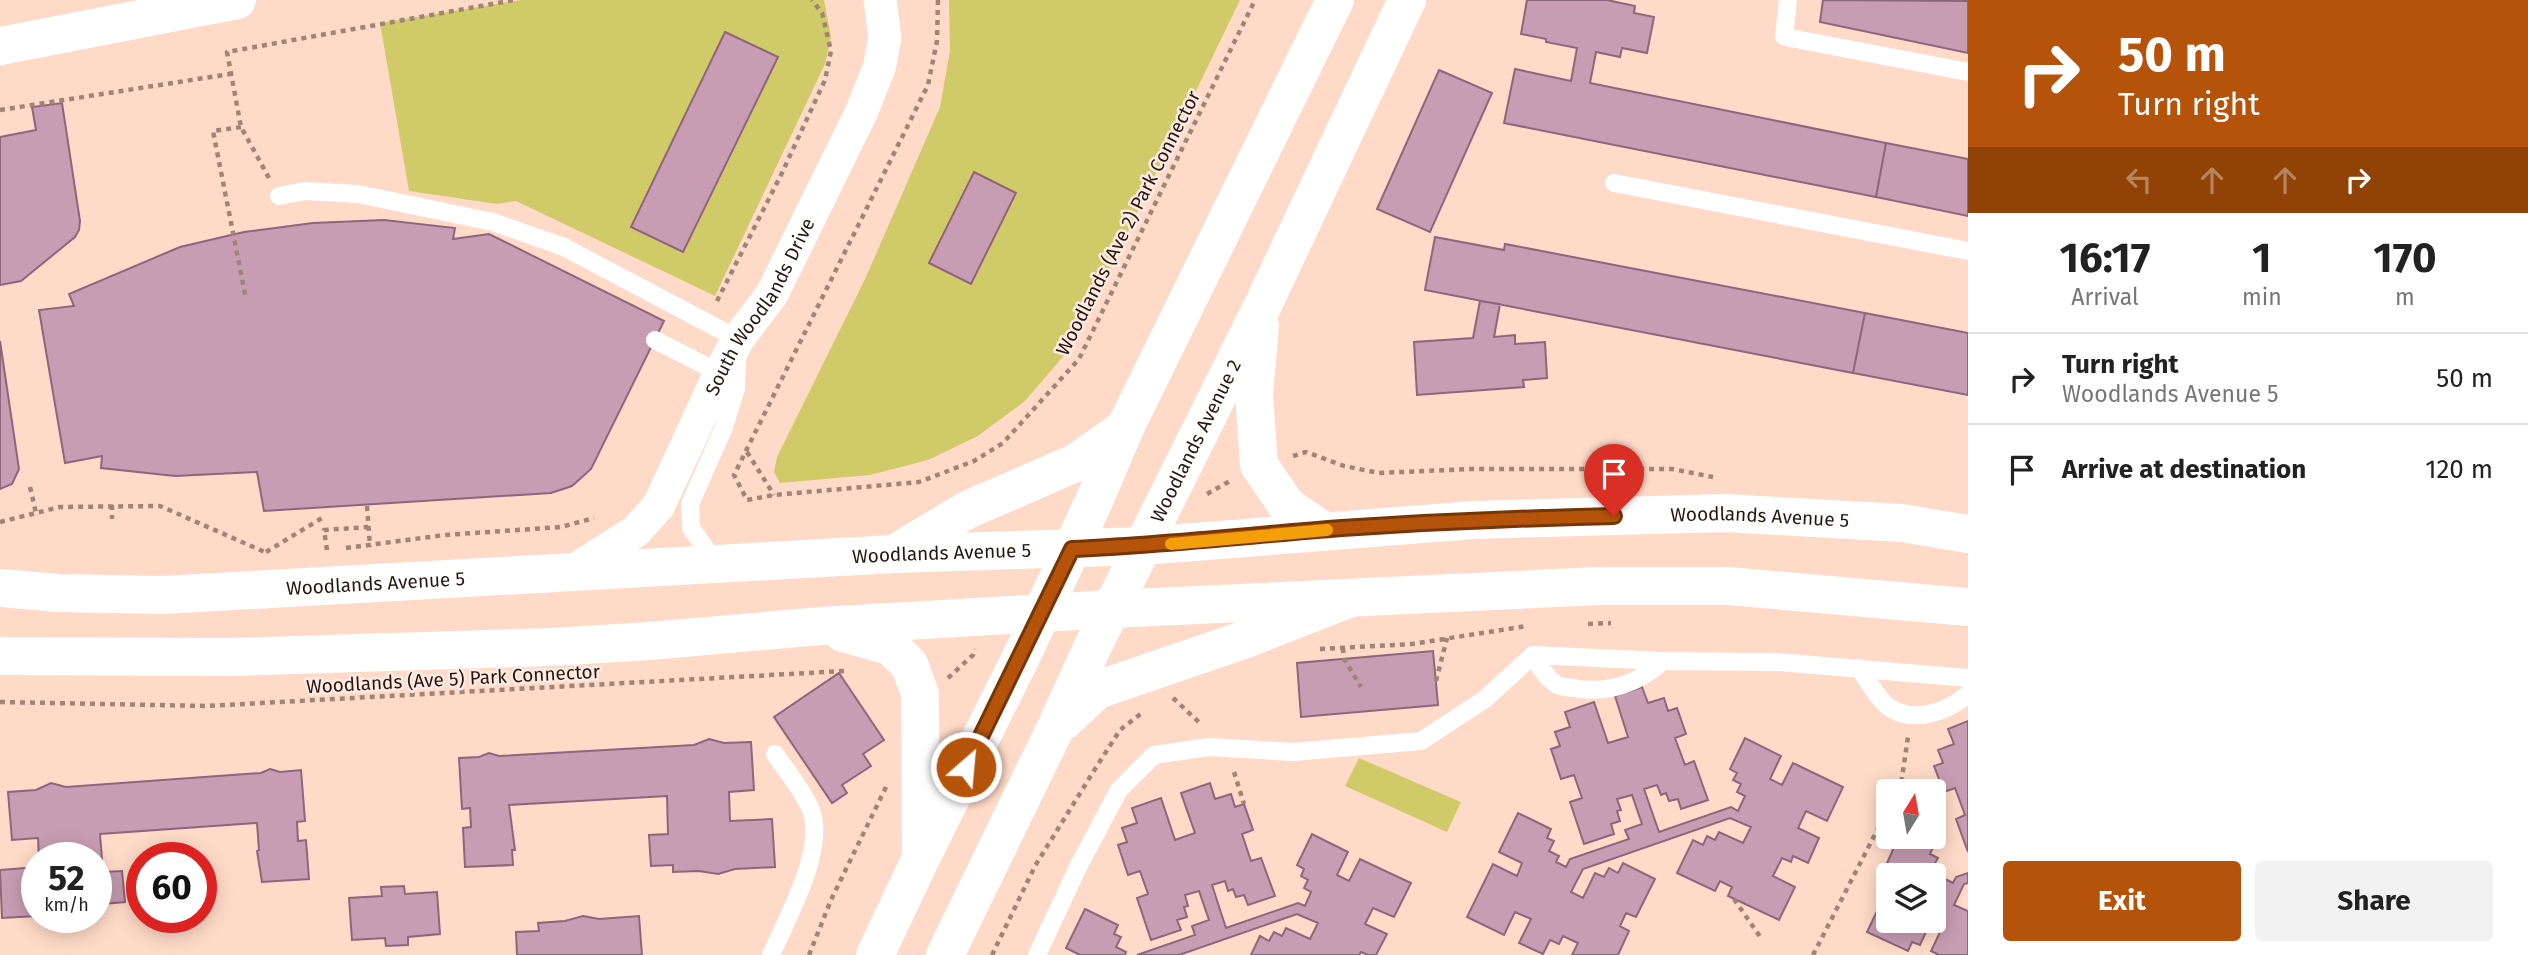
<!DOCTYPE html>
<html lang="en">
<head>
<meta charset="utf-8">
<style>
	:root { --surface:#fff; --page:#f2f2f2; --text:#222; --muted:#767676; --line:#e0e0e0; --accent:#b45309 }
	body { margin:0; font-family:"Fira Sans",sans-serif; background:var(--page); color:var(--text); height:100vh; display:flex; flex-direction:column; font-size:26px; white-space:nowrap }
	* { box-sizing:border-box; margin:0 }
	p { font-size:23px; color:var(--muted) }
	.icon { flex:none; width:38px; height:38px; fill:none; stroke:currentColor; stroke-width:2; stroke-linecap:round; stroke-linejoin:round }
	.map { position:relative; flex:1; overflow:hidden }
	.drawer { display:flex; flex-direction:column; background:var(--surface); width:560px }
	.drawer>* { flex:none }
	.guide { background:#b45309; color:#fff; overflow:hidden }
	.needle { width:46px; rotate:11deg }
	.fabs { position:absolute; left:1876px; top:779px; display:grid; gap:14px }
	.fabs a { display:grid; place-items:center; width:70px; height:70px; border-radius:7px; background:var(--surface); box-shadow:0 4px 18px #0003; font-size:35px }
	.speed { position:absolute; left:21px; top:842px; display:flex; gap:14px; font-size:35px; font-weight:700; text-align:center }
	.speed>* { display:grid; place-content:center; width:91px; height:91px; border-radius:50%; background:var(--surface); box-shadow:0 4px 18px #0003; line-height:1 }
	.speed small { font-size:18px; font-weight:400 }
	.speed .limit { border:10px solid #d22; background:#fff; color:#111 }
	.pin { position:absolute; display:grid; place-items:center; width:60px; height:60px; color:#fff; margin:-72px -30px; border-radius:50% 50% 50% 0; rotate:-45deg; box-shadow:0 0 7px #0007 }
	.pin .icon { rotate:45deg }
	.me { position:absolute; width:77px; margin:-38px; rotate:27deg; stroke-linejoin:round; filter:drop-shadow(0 0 5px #0008) }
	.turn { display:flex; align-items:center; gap:24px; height:147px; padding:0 35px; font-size:32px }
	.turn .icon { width:91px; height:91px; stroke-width:2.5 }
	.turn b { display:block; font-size:49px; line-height:60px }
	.lanes { display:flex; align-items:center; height:66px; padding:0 35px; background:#0003; justify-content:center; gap:35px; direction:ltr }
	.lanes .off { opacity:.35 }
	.eta { display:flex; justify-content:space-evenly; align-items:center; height:119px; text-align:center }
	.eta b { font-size:42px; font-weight:700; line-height:49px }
	.button { display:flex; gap:14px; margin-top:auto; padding:14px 35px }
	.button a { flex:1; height:80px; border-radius:7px; background:var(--accent); color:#fff; font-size:28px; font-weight:700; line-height:80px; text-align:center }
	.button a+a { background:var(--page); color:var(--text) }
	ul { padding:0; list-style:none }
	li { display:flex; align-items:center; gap:21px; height:91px; padding:0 35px; border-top:2px solid var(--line) }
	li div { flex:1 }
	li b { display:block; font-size:26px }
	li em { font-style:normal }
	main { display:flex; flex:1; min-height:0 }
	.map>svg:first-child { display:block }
	.green { fill:#d0cb68 }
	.building { fill:#c89db3; stroke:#8e667b; stroke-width:2 }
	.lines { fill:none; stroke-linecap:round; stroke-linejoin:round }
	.path { stroke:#a08577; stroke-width:4.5; stroke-dasharray:5 5; stroke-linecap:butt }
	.service { stroke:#fff; stroke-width:18 }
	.minor { stroke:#fff; stroke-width:33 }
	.tertiary { stroke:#fff; stroke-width:38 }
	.secondary { stroke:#fff; stroke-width:38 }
	.primary { stroke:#fff; stroke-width:38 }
	.route-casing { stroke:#753606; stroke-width:18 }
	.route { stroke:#b45309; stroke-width:12 }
	.slow { stroke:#f59e0b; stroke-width:12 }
	.labels { text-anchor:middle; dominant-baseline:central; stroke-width:5; stroke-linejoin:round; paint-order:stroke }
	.street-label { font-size:19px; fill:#271710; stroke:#feebe3 }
</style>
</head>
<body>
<main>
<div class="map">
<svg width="1968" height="955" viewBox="0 0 1968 955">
	<rect width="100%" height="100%" fill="#ffdac8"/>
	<path class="green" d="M521 0H824L831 37 825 64 715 296 516 201 497 204 409 191 380 23Z
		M949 0H1240L1073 345 1025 401 978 436 928 460 870 475 780 483 774 472 777 457 866 277 940 107 950 51Z
		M1359 758 1461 802 1447 832 1345 786Z"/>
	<path class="building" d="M1527 0H1607L1635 6 1634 13 1654 17 1647 53 1622 48 1620 57 1596 52 1590 83 1886 143 1876 197 1504 123 1515 69 1571 81 1577 48 1546 42V39L1521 34Z
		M1823 0 1968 1V53L1820 22Z
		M725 32 778 57 683 252 631 227Z
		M1439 70 1492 93 1430 232 1377 209Z
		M62 103 80 221 79 230 75 237 21 281 0 285V137L36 130 32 107Z
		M1886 143 1968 159V216L1876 197Z
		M974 172 1016 193 971 284 929 263Z
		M384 220 455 228 453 239 489 234 664 321 591 469 572 486 551 493 264 511 257 472 175 476 101 468 102 456 65 463 39 310 74 306 69 294 180 247 244 232 313 223Z
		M1435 237 1504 250 1505 244 1865 313 1853 373 1425 290Z
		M1480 301 1500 304 1494 337 1515 335V344L1545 342 1547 378 1523 380 1524 387 1417 395 1414 342 1473 338Z
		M1865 313 1968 333V395L1853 373Z
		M0 341 19 469 12 484 0 489Z
		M1433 651 1438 705 1301 717 1297 663Z
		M839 673 884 740 863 754 871 766 842 785 847 793 832 803 774 717Z
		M1642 687 1648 703 1664 698 1668 711 1677 708 1686 734 1675 738 1685 765 1694 761 1708 800 1681 809 1678 799 1669 801 1666 793 1661 795 1657 785 1644 789 1659 832 1731 807 1738 811 1745 796 1737 792 1741 784 1733 780 1737 773 1730 769 1745 738 1781 756 1770 779 1782 785 1793 763 1843 787 1827 821 1806 811 1798 828 1819 838 1808 863 1793 856 1791 862 1782 858 1773 876 1795 887 1779 920 1728 896 1732 887 1720 881 1715 891 1677 873 1693 840 1703 845 1707 836 1715 840 1719 832 1743 843 1751 827 1730 818 1583 869 1571 892 1583 898 1595 873 1604 877 1609 868 1618 873 1623 863 1655 879 1636 917 1626 913 1620 926 1629 931 1618 955H1572L1578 943 1563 936 1559 944 1550 940 1543 954 1519 943 1531 919 1515 912 1504 935 1467 917 1493 864 1517 876 1522 863 1499 852 1518 813 1551 829 1547 838 1554 841 1549 851 1559 856 1556 862 1566 867 1570 859 1629 839 1625 830 1642 824 1632 795 1617 799 1621 810 1617 811 1620 821 1611 824 1614 834 1584 844 1570 802 1582 798 1574 775 1561 779 1551 749 1560 746 1555 732 1570 727 1565 712 1594 702 1608 743 1628 737 1615 696Z
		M1968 721V852L1956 819 1965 815 1955 788 1944 792 1934 766 1943 763 1938 750 1954 744 1948 729Z
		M709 739 724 743 751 742 754 790 729 792 730 821 772 819 775 867 735 869 718 874 699 871 673 872V865L651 866 649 835 668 834 667 796 509 805 515 850H512L513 865 465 867 463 828 471 827 470 808 462 809 459 758 479 757 489 753 499 756 694 745Z
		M270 769 280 772 301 770 305 821 297 822 298 841 306 840 309 879 262 882 257 851 259 850 257 823 100 834 103 872 122 871 125 902 103 904V911H96V858H39L38 838 12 840 8 792 36 790 51 783 66 787 261 773Z
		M1210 783 1215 799 1231 794 1235 807 1244 804 1253 830 1242 834 1251 861 1261 858 1275 896 1248 905 1244 895 1236 897 1233 889 1228 891 1225 881 1212 885 1226 928 1298 903 1305 906 1311 892 1304 888 1308 880 1301 876 1304 869 1297 865 1312 834 1348 852 1337 875 1349 881 1360 859 1411 883 1394 917 1373 908 1365 924 1387 934 1376 955H1368L1361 952 1359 955H1251L1260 936 1269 941 1274 932 1282 936 1286 928 1310 939 1318 923 1297 914 1179 955H1137L1195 935 1192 926 1209 920 1199 891 1185 895 1188 906 1184 907 1187 917 1177 920 1181 930 1151 940 1137 898 1148 894 1140 871 1128 875 1118 845 1127 842 1122 828 1137 823 1132 808 1161 798 1175 840 1195 833 1181 793Z
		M1899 836H1911L1933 847 1930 854 1938 858 1934 865 1943 869 1939 876 1953 883 1956 877 1968 873V883L1964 884 1954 905 1968 911V955H1939L1931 951 1942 928 1930 923 1920 945 1912 942 1908 951 1867 932 1888 888V920H1934V875H1896L1884 870Z
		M37 867V916L2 918 0 870Z
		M404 886 405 894 437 892 440 934 408 937V945L386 946 385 938 352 940 349 898 382 896 381 887Z
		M1085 909 1118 925 1114 934 1121 937 1116 947 1126 952 1125 955H1080L1066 948Z
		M583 916 599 919 639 916 642 955H517L516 932 539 931 538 923 565 921Z"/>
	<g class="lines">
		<path class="path" d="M938 0 937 41 928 85 734 475 747 500 774 495 919 482 974 461 1003 443 1079 359 1255 0
			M0 110 230 74
			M241 127 213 131 246 299
			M269 178 241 127 227 52 514 0
			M717 301 781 175 825 80 831 51 822 13 812 0
			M747 452 774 495
			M1293 456 1306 452 1344 466 1379 473 1471 469H1672L1713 477
			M30 487 36 513
			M1207 494 1230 481
			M112 505V519
			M367 506 370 547
			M0 522 60 507 160 506 267 553
			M346 548 445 535 561 527 594 518
			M327 550 324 530 368 527
			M266 552 322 518
			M1588 624 1611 623
			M1343 648 1344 659 1361 687
			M1320 649 1412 644 1527 626
			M948 678 973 655 975 649
			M1436 681 1447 638
			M1173 698 1202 725
			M0 702 207 706 844 671
			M1234 772 1244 804
			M1897 791 1901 784 1908 737
			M1734 899 1761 938
			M809 955 831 900 886 787
			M992 955 1035 866 1095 769 1120 730 1143 712
			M1813 955 1888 809"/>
		<path class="service" d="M1788 0 1784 36 1790 38 1968 72
			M1614 183 1968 251
			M279 196 305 191 358 194 493 222 564 247 738 339 736 388 724 427 690 504 691 528 716 563
			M655 340 720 373
			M1533 655C1539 666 1546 678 1557 685 1561 687 1568 687 1573 688 1607 694 1638 684 1663 661
			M1859 668C1866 678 1880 702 1890 708 1916 724 1948 711 1968 694
			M771 955C787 917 826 851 811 810 803 790 787 772 775 754
			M1037 955 1079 865 1119 790 1154 755 1209 747 1293 752 1421 741 1485 699 1533 655 1663 661 1777 662 1968 678"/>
		<path class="minor" id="s1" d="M570 573 636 531 659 505 720 373 738 339 772 294 861 113 879 68 885 38 880 0"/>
		<path class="tertiary" d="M0 46 237 0"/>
		<g class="secondary">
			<path id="s2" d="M1143 546 1474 520 1725 513 1902 523 1968 534"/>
			<path d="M1111 609 1598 586H1729L1968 607"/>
		</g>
		<g class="primary">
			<path d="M1260 326 1254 394 1259 465 1287 506 1322 530"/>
			<path d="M897 552 967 510 1075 463 1125 428"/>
			<path id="s3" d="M0 588 58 593 163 595 894 554 1143 546"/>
			<path d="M843 633 890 646 909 664 920 694 921 853"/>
			<path d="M0 656 230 657 552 647 649 641 821 626 1111 609"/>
			<path d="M1064 721 1097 690 1246 639 1348 599"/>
			<path d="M875 955 921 858 1023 653 1094 501 1125 428 1335 0"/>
			<path id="s4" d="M945 955 1055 729 1092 648 1262 307 1407 0"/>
		</g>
	</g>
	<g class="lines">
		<defs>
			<path id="route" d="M966 767 1072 549C1162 545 1252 535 1342 528 1433 522 1523 518 1614 516"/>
		</defs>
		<use href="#route" class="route-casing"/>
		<use href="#route" class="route"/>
		<path class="slow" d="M1171 544 1327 530"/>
	</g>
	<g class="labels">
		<g class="street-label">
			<text transform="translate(1128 223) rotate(-63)">Woodlands (Ave 2) Park Connector</text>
			<text stroke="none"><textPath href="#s1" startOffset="336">South Woodlands Drive</textPath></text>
			<text stroke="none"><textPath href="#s4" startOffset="572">Woodlands Avenue 2</textPath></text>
			<text stroke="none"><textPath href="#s2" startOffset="618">Woodlands Avenue 5</textPath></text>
			<text stroke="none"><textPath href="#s3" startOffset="943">Woodlands Avenue 5</textPath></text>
			<text stroke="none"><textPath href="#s3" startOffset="376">Woodlands Avenue 5</textPath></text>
			<text transform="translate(453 679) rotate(-3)">Woodlands (Ave 5) Park Connector</text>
		</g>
	</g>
</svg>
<div class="fabs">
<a><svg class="needle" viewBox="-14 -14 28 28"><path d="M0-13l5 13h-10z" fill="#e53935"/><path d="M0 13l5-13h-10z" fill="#767676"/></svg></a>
<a><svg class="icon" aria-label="layers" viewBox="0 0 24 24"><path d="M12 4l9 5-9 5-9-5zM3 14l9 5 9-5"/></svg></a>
</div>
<div class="speed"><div>52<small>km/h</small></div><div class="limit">60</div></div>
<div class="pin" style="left:1614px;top:516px;background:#d93025"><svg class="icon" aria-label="arrive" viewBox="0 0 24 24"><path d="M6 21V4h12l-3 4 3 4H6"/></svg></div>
<svg class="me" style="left:966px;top:767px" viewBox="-20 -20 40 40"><circle r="17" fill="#b45309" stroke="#fff" stroke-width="3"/><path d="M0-11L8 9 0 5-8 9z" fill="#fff"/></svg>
</div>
<section class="drawer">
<div class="guide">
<div class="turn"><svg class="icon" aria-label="right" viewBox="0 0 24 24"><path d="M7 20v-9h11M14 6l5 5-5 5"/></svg><div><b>50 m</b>Turn right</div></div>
<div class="lanes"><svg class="icon off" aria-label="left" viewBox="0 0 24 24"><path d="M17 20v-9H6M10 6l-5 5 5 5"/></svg><svg class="icon off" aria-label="ahead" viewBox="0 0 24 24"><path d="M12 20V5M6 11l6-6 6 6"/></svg><svg class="icon off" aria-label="ahead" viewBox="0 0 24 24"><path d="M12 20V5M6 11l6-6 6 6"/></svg><svg class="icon" aria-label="right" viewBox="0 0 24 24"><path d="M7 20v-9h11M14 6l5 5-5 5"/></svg></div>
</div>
<div class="eta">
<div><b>16:17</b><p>Arrival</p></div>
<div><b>1</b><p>min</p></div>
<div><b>170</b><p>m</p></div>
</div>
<ul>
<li><svg class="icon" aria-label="right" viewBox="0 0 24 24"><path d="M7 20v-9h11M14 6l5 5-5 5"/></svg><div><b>Turn right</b><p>Woodlands Avenue 5</p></div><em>50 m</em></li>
<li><svg class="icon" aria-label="arrive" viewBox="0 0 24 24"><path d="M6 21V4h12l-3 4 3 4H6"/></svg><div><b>Arrive at destination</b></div><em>120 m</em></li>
</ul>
<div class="button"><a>Exit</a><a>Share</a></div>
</section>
</main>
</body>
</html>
